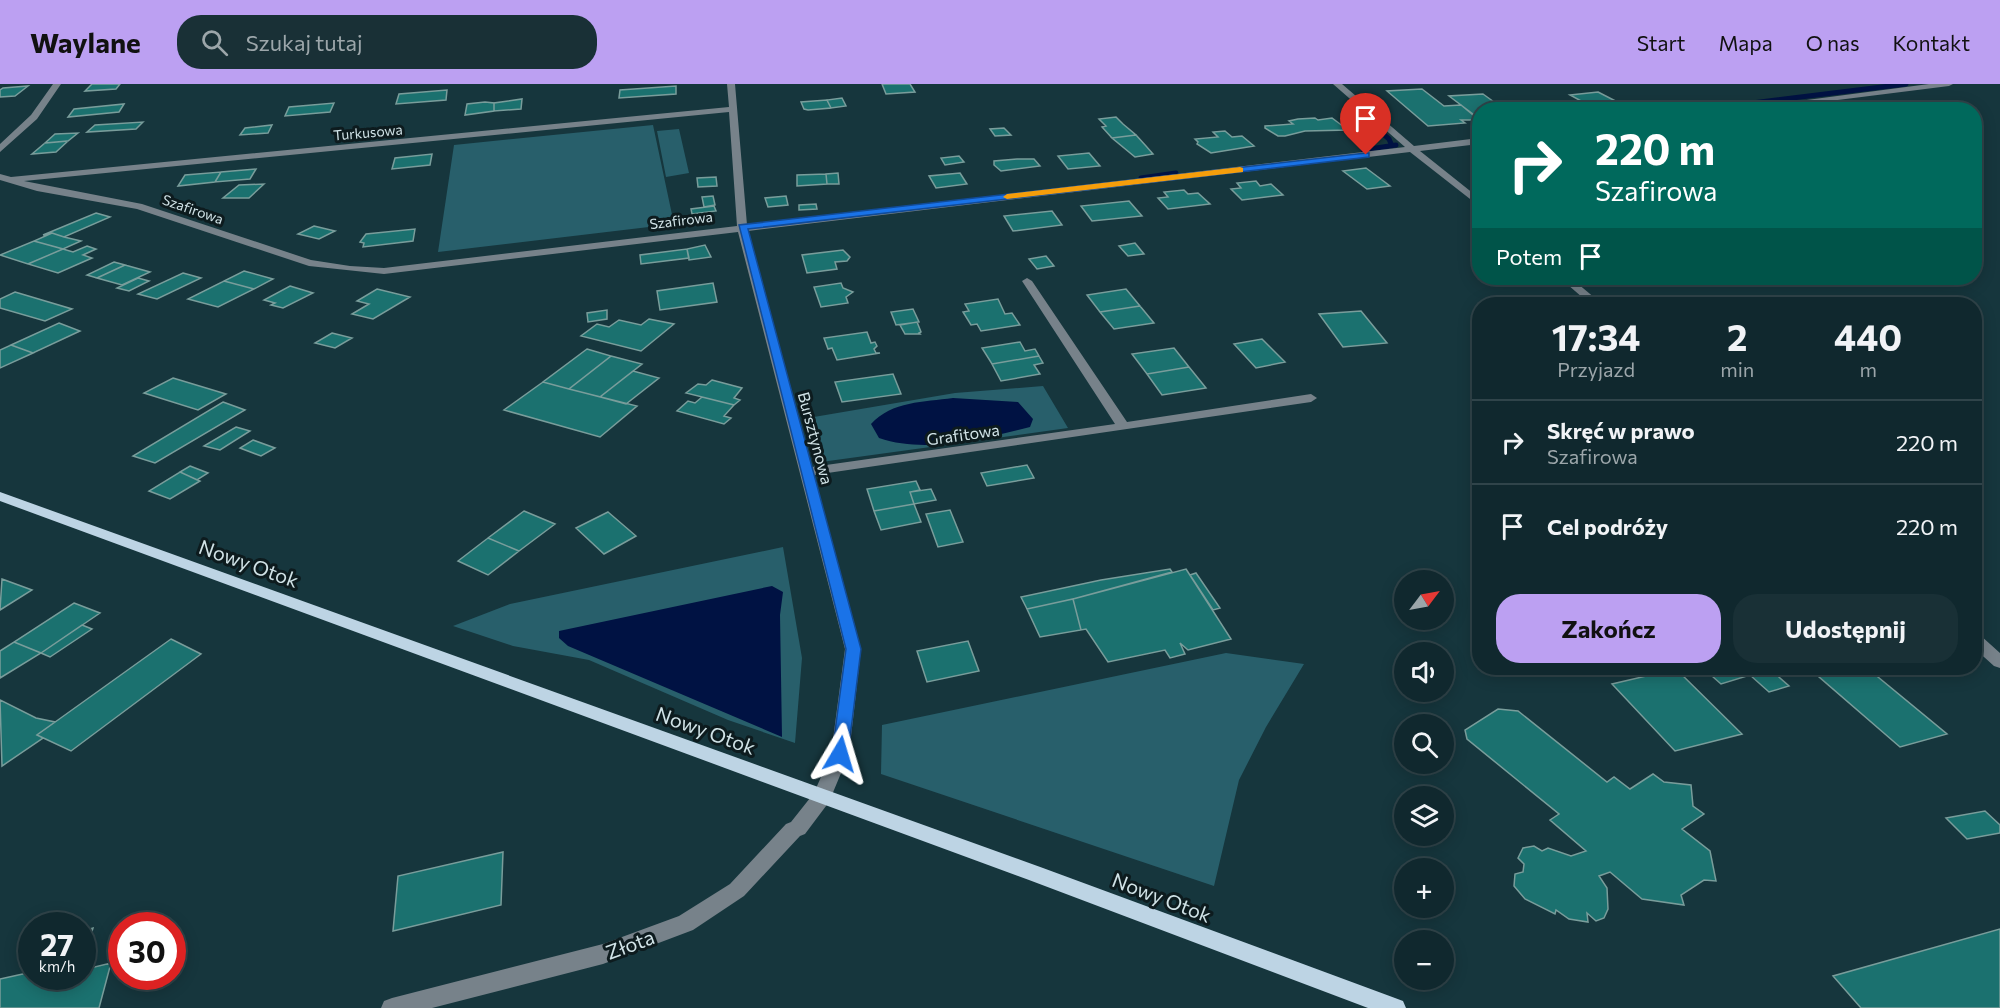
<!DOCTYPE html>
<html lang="pl">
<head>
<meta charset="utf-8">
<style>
	:root { --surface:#10282e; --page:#193036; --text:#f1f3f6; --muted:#9ca6aa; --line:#30444a; --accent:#bca0f2 }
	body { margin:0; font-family:Commissioner,sans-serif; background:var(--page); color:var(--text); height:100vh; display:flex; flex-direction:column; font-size:22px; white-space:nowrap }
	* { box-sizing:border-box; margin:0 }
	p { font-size:20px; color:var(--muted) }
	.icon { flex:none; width:33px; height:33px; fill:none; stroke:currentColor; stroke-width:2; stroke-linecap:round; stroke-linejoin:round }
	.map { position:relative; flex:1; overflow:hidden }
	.drawer { position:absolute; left:1472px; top:213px; width:510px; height:378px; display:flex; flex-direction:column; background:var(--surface); border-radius:24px; box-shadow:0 3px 15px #0003,0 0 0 2px var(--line) }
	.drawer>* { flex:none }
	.hud { position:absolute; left:1472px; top:18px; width:510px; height:183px; border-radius:24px; box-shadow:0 3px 15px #0003,0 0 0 2px var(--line); background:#00695c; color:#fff; overflow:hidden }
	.needle { width:39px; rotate:58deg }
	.buttons { position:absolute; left:1394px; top:486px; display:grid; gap:12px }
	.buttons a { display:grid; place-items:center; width:60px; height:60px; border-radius:50%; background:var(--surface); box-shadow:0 3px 15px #0003,0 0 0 2px var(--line); font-size:30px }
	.speed { position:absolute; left:18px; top:828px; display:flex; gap:12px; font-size:30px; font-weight:700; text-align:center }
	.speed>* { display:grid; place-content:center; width:78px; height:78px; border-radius:50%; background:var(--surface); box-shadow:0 3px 15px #0003,0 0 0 2px var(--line); line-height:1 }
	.speed small { font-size:15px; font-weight:400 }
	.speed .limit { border:9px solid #d22; background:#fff; color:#111 }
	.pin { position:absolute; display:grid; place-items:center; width:51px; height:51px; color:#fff; margin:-62px -26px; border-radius:50% 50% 50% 0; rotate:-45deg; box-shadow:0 0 6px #0007 }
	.pin .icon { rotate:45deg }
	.me { position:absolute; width:66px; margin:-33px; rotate:7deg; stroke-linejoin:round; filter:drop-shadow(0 0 4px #0008) }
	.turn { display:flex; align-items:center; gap:21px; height:126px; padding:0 24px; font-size:27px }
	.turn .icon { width:78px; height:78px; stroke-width:2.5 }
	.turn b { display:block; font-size:42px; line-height:51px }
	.then { display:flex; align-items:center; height:57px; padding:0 24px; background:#0003; gap:12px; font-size:22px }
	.eta { display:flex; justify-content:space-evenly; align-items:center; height:102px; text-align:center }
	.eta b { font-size:36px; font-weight:700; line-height:42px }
	.button { display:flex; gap:12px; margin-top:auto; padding:12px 24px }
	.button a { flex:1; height:69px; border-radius:24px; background:var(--accent); color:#111; font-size:24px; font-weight:700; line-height:69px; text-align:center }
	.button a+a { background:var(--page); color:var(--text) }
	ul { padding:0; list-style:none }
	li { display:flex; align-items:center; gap:18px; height:84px; padding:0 24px; border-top:2px solid var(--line) }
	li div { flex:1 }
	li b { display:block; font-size:22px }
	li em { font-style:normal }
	header { display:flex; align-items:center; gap:36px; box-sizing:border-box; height:84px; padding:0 30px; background:var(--accent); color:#111 }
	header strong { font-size:28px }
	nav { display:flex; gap:33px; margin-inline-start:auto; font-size:21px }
	.search { width:420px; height:54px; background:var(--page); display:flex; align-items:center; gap:15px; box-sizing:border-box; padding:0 21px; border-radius:24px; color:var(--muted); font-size:22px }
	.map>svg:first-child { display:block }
	.green { fill:#285f6b }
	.water { fill:#001243 }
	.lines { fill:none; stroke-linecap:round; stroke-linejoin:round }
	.stream { stroke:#001243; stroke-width:5 }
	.building { fill:#1b716f; stroke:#799d9b; stroke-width:1.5 }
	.minor { fill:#77828a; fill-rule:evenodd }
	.major { fill:#bdd4e4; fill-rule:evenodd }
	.route { fill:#1a73e8; stroke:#114b97; stroke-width:1.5 }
	.slow { fill:#f59e0b }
	.labels { text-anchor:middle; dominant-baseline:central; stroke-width:6; stroke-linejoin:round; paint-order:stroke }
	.far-street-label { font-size:14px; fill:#d1e3e7; stroke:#0d1b1e }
	.street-label { font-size:16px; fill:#d1e3e7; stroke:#0d1b1e }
	.near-street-label { font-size:20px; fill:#d1e3e7; stroke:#0d1b1e }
</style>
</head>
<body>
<header>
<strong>Waylane</strong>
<div class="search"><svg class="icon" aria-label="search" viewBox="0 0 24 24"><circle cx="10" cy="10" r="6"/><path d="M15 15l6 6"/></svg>Szukaj tutaj</div>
<nav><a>Start</a><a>Mapa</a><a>O nas</a><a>Kontakt</a></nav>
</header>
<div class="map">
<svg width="2000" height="924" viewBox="0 0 2000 924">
	<rect width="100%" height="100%" fill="#16363d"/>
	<path class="green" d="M653 41 674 140 438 168 454 61Z
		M679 45 689 89 666 93 657 47Z
		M1043 302 1068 344 821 378 802 335 955 309Z
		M783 463 802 574 795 659 728 636 589 576 513 562 453 542 510 520Z
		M1226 569 1304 580 1266 643 1239 696 1214 802 881 690 882 641Z"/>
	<path class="water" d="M953 314 1018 318 1033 335 1030 343C982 355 926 370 879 354L871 340C892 317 924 318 953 314Z
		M772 502 783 508 780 531 782 653 568 562 559 554V547Z"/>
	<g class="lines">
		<path class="stream" d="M1696 26 1906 0
			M1368 37 1389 55 1392 62
			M1363 66 1396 61
			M1141 94 1176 89"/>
	</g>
	<path class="building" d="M92 0H120L116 5 85 7Z
		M882 0H910L915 8 886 10Z
		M28 2 15 12 0 13V6L3 4Z
		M676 2V10L619 14 620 6Z
		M1422 5 1444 22 1461 21 1479 36H1461L1465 39 1428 42 1387 7Z
		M447 6 446 16 396 20 399 10Z
		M1598 8 1631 25 1594 24 1570 11Z
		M1483 10 1505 26H1479V32L1477 33 1449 12Z
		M842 14 846 22 831 24 827 16Z
		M522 15 521 25 494 27V19Z
		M827 16 831 24 808 26 804 25 801 18Z
		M485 18 494 19V27L465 31 467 20Z
		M334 19 330 28 285 32 289 23Z
		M124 20 119 28 68 33 74 25Z
		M1116 33 1123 40 1136 51 1112 54 1102 43 1106 42 1099 35Z
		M1315 34 1318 36 1332 34 1348 46 1305 47 1285 52H1278L1265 44V42L1293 40 1289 37 1298 35Z
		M143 38 136 45 87 48 95 41Z
		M272 41 268 49 240 51 245 44Z
		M1004 44 1011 51 995 52 990 45Z
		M1225 47 1232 53 1242 52 1254 62 1211 69 1197 60 1198 58 1195 55 1218 53 1213 48Z
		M78 49 68 57 45 59 55 50Z
		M1136 51 1146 62 1153 70 1135 73 1112 54Z
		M68 57 56 68 32 70 45 59Z
		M1089 69 1100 82 1068 85 1058 72Z
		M432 70 430 81 392 85 395 74Z
		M959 72 964 78 945 81 941 74Z
		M1017 75H1034L1040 82 1001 87 994 81V77Z
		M1366 84 1390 102 1367 105 1343 87Z
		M256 85 250 95 215 98 221 88Z
		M221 88 215 98 178 102 185 91Z
		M838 89 839 100H827L826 90Z
		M960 89 967 100 936 104 929 92Z
		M826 90 827 100 797 102V91Z
		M716 93 717 102 698 103 697 94Z
		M1256 97 1260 102 1271 100 1283 111 1242 116 1231 105 1241 104 1237 99Z
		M264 100 249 114H223L239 101Z
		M1184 106 1188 110 1198 109 1210 120 1168 125 1158 114 1168 113 1164 108Z
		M713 112 715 121 704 123 702 113Z
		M786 112 788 121 768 123 765 114Z
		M1129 117 1142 132 1092 137 1081 122Z
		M816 120 817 125 799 126V121Z
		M714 122 716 127 692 130 691 125Z
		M1052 127 1062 141 1013 147 1004 132Z
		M96 129 110 133 64 153 52 149 43 151Z
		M314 142 335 147 319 155 298 150Z
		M415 145 413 157 363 163 364 159 360 158 366 150Z
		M52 149 64 153 81 157 63 165 34 157Z
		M34 157 63 165 28 180 0 171Z
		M1135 159 1144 170 1128 172 1119 162Z
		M705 161 711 173 689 176 687 165Z
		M87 162 96 165 83 171 92 174 58 189 28 180 63 165 73 168Z
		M687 165 689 174 641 180 640 171Z
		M843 166 850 173 847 177 835 178 837 185 807 189 802 171Z
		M1046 172 1054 182 1037 185 1029 175Z
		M114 178 125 181 97 194 87 191Z
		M125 181 150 188 122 201 97 194Z
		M244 187 273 195 254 205 224 197Z
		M183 189 201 194 157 215 138 210Z
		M138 194 149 197 129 207 117 204Z
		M224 197 254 205 218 223 188 215Z
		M713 199 717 218 660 226 657 207Z
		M841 199 843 204 853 208 846 213 848 219 821 223 814 203Z
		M290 202 313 209 283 224 271 221 275 219 264 216Z
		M377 205 410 213 373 235 352 230 369 220 357 217Z
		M1126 205 1140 222 1100 228 1087 211Z
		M15 208 72 225 45 237 0 224V215Z
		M998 215 1005 230 1012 229 1020 241 981 247 977 240 971 241 963 228 969 227 965 220Z
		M1140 222 1154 239 1114 245 1100 228Z
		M913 225 919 238 896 241 891 228Z
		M607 226V235L588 238 587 229Z
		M1361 227 1387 259 1343 263 1319 230Z
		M649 235 674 240 641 267 581 252 597 240 609 243 619 236 641 241Z
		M917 238 921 248 919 249 920 250H905L900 241Z
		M59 239 80 247 33 269 11 261Z
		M867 248 871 259 875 258 877 262 874 265 876 269H880L837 276 832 264 828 265 824 254Z
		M332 249 352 254 335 264 315 259Z
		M1262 255 1285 278 1256 284 1234 260Z
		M1020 258 1025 267 1035 265 1039 272 992 280 982 264Z
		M11 261 33 269 0 284V266Z
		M1174 264 1189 283 1147 290 1132 270Z
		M587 265 611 272 569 305 543 298Z
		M611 272 642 280 600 313 569 305Z
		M1039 272 1043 279 1034 281 1040 290 1001 297 992 280Z
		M1189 283 1206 304 1162 311 1147 290Z
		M633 287 659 294 626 320 600 313Z
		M893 290 901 310 842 318 835 298Z
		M173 294 226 310 198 326 144 309Z
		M712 296 742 304 734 314 740 316 734 321 686 309 698 300 706 301Z
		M543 298 569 305 637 322 600 353 504 326Z
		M702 313 734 321 724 332 731 334 724 340 677 327 688 317 695 319Z
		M223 318 245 326 155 379 133 372Z
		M236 343 250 347 220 366 204 362Z
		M253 356 275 364 261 372 240 364Z
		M1027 381 1034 394 987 402 981 389Z
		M190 382 208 389 197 396 180 388Z
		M180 388 200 397 170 415 149 407Z
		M916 397 920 406 910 408 914 420 874 427 867 405Z
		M931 405 936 416 914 420 910 408Z
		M914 420 921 438 881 446 874 427Z
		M950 426 963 458 938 463 926 430Z
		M524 427 555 440 519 467 488 454Z
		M608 428 636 452 604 470 576 444Z
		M488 454 519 467 488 491 458 477Z
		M1170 485 1172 488 1073 515 1027 525 1021 513 1101 496Z
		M1186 485 1231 555 1188 566 1180 559 1185 570 1170 574 1165 566 1108 578 1086 545 1081 546 1073 515Z
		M1196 489 1220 524 1213 526 1190 491Z
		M2 495 32 506 0 526Z
		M1073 515 1081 546 1040 553 1027 525Z
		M74 519 100 529 41 569 14 558Z
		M82 541 92 545 50 573 41 569Z
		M171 555 201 570 71 667 37 651Z
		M968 557 979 587 927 598 917 567Z
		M14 558 41 569 0 594V567Z
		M1703 584H1776L1770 585 1789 602 1769 608 1750 591 1721 600Z
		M1849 584H1867L1947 650 1900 663 1818 592Z
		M1676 585 1742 650 1675 667 1612 600Z
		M0 616 36 634 55 638 37 651 43 654 2 682Z
		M1498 625 1518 627 1607 698 1614 693 1630 705 1653 690 1664 698 1691 701 1693 722 1704 730 1682 745 1710 767 1716 797 1704 796 1681 811 1684 821 1642 815 1610 788 1599 792 1607 804 1608 825 1604 834 1596 837 1587 829 1588 838 1569 835 1556 826 1555 830 1525 815 1514 802 1515 790 1523 788 1524 780 1518 774 1523 764 1534 762 1542 767 1548 764 1571 772 1586 767 1550 736 1559 730 1467 655 1465 646Z
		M1985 727 2000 741V749L1967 755 1946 734Z
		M503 768 501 821 393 847 398 792Z
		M93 844 82 879V847Z
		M2000 845V924H1861L1833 892Z
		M111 879 99 924H0V895L32 888V892H82V886Z"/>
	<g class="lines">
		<path class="minor" d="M53 0H61L37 35 0 68V60L31 31Z
			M727 0H735L747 141 1405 63 1333 0H1342L1414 62 1479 54V60L1420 67 1479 114V122L1410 68 748 147 812 383 1115 340 1022 197 1027 194 1032 197 1127 338 1311 310 1317 314 1311 318 814 391 861 565 849 670 829 718 805 750 800 752 744 812 693 846 603 880 432 924H381L384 917 392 914 603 860 679 832 730 800 786 740 791 738 814 709 831 670 845 565 738 148 384 190 309 182 137 125 37 107 0 96V90L11 93 729 23ZM729 28 737 142 384 184 350 182 311 176 142 120 24 97Z
			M1929 0H1953L1949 2 1758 26H1729Z
			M1560 194H1571L1602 220H1590Z
			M1974 549 1980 551 2000 569V584L1994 582 1974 564Z"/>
		<path class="major" d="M0 408 1043 784 1395 914 1403 917 1406 924H1368L1029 796 0 417Z"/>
	</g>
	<path class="route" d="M1366 69H1369V73L748 145 861 565 848 670 846 674 840 676 834 674 832 670 846 565 739 141Z"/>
	<path class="slow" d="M1240 83 1243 84V88L1007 115 1003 113 1007 110Z"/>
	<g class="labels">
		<g class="far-street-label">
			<text transform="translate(368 48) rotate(-5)">Turkusowa</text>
			<text transform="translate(193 125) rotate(19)">Szafirowa</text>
			<text transform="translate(681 136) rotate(-7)">Szafirowa</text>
		</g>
		<g class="street-label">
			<text transform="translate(963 350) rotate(-8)">Grafitowa</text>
			<text transform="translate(816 354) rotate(75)">Bursztynowa</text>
		</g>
		<g class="near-street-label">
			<text transform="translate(249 479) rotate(20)">Nowy Otok</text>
			<text transform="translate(706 646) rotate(20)">Nowy Otok</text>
			<text transform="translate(1162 813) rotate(21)">Nowy Otok</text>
			<text transform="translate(630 860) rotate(-20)">Złota</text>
		</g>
	</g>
</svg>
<div class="buttons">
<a><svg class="needle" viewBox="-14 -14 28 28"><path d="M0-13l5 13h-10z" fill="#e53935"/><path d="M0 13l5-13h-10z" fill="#9ca6aa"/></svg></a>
<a><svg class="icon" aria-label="sound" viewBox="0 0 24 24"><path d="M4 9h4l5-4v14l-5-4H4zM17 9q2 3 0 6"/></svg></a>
<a><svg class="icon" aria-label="search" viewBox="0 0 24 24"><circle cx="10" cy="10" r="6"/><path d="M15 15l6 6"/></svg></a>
<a><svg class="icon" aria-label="layers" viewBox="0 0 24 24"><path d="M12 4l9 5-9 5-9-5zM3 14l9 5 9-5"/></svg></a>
<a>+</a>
<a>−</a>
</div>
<div class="speed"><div>27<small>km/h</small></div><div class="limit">30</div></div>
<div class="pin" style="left:1366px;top:71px;background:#d93025"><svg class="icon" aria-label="arrive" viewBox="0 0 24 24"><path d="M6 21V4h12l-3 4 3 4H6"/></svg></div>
<svg class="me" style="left:840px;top:670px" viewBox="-20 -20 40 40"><path d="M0-17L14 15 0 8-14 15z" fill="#1a73e8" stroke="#fff" stroke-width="4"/></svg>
<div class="hud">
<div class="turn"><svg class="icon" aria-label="right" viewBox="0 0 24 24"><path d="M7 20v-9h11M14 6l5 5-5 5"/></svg><div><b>220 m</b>Szafirowa</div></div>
<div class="then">Potem<svg class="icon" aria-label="arrive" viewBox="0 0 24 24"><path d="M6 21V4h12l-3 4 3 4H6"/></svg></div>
</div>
<section class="drawer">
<div class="eta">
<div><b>17:34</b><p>Przyjazd</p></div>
<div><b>2</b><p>min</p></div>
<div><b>440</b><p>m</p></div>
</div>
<ul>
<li><svg class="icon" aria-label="right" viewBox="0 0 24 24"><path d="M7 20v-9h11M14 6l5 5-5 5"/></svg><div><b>Skręć w prawo</b><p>Szafirowa</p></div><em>220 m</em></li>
<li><svg class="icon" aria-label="arrive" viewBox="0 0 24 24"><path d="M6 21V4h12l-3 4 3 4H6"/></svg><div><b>Cel podróży</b></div><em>220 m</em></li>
</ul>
<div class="button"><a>Zakończ</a><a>Udostępnij</a></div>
</section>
</div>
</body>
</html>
